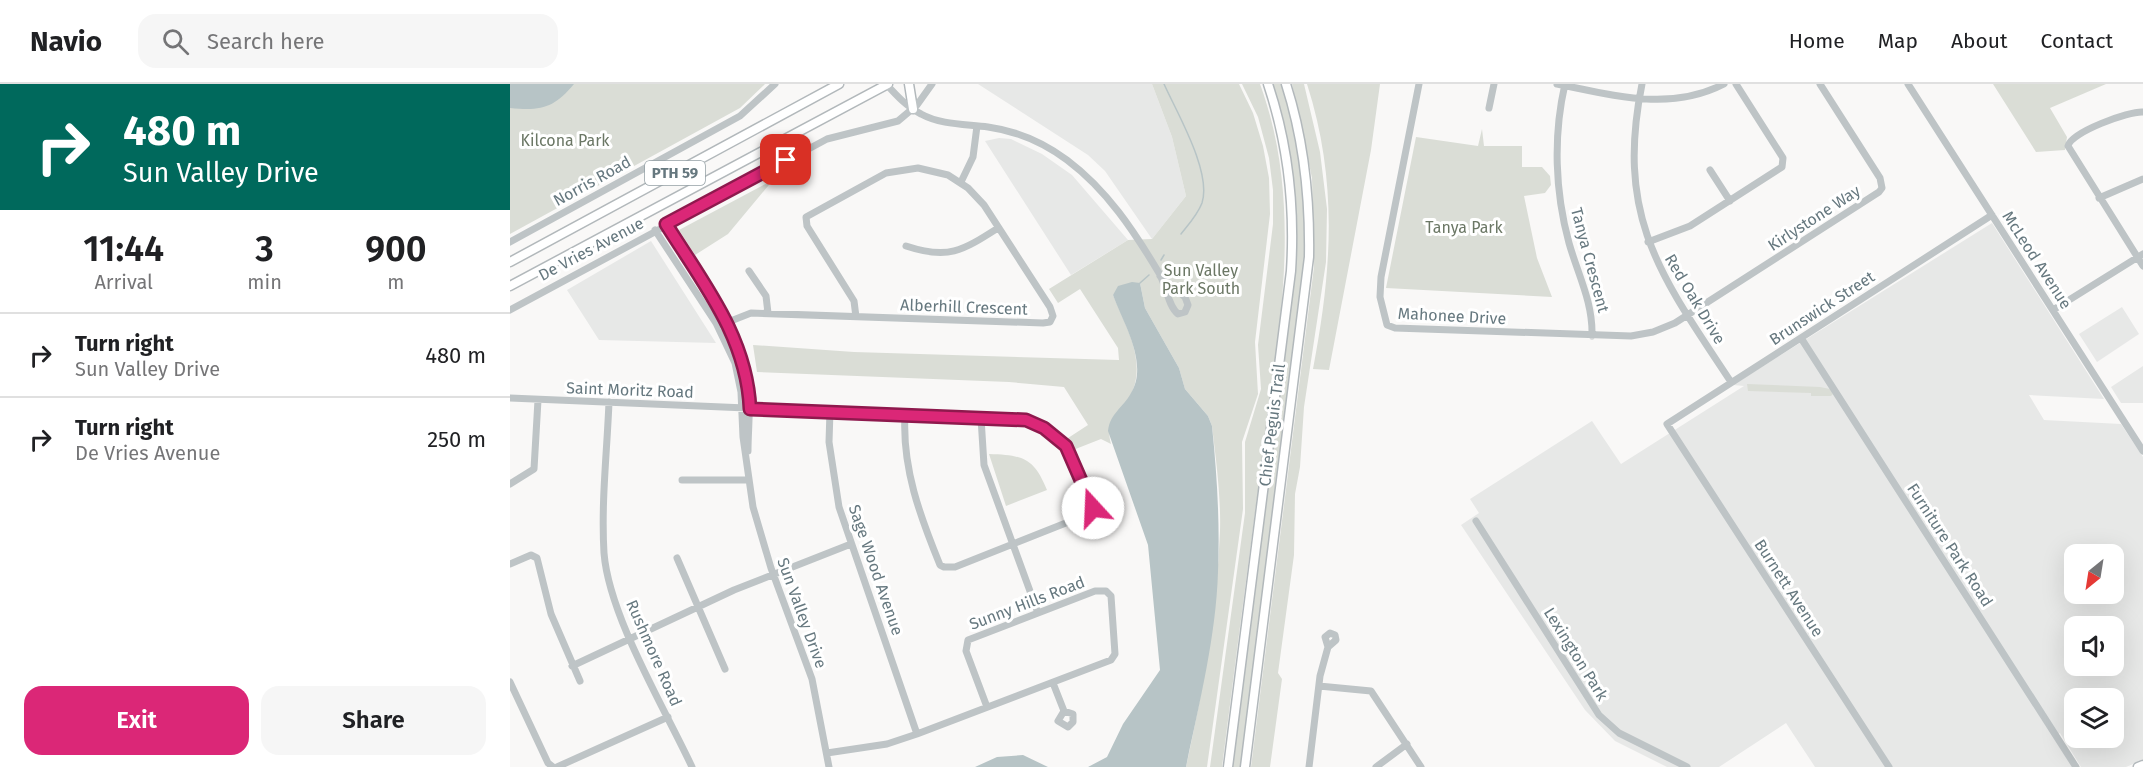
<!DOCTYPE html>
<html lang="en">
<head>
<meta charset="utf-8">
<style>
	:root { --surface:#fff; --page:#f6f6f6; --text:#202124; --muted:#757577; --line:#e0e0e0; --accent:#db2777 }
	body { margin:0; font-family:"Fira Sans",sans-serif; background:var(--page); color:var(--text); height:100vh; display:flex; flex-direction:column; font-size:22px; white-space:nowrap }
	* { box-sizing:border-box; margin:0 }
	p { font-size:20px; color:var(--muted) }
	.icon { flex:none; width:33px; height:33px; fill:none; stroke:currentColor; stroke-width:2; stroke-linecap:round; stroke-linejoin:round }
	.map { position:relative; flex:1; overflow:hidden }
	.drawer { display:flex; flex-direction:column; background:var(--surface); width:510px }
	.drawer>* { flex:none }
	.guide { background:#00695c; color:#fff; overflow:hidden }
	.needle { width:39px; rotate:210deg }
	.controls { position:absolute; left:1554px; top:460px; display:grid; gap:12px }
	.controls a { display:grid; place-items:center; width:60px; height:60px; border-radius:12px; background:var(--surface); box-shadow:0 6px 24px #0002; font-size:30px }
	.pin { position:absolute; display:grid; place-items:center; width:51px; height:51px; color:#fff; margin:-26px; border-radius:12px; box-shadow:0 3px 9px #0006 }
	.me { position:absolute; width:66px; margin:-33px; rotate:340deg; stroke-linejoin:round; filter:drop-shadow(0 0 4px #0008) }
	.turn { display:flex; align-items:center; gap:21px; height:126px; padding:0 24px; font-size:27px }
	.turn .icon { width:78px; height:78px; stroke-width:2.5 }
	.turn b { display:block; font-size:42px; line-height:51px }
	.eta { display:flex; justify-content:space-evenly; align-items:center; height:102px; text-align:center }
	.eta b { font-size:36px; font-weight:600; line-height:42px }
	.cta { display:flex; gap:12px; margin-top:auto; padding:12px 24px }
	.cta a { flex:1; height:69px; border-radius:18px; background:var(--accent); color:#fff; font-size:24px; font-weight:600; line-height:69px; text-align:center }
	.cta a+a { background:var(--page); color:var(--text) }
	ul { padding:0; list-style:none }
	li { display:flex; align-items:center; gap:18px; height:84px; padding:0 24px; border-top:2px solid var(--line) }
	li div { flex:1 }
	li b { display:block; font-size:22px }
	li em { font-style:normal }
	header { display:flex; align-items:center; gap:36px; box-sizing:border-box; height:84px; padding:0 30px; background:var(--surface); border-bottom:2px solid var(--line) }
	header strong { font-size:28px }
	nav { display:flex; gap:33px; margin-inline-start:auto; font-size:21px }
	.search { width:420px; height:54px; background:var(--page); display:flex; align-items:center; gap:15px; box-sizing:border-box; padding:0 21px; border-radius:18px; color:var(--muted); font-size:22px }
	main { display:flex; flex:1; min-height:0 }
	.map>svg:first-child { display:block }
	.built { fill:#e7e8e7; fill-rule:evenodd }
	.green { fill:#daddd6 }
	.water { fill:#b7c4c6 }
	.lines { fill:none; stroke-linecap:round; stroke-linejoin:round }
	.stream { stroke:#b7c4c6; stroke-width:1.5 }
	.major-casing { stroke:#b2b8bb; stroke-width:11 }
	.minor { stroke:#bec4c6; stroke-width:7 }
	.major { stroke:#fff; stroke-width:8 }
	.route-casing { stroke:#8e194d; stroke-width:15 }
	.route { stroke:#db2777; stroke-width:10 }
	.labels { text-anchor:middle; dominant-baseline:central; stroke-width:6; stroke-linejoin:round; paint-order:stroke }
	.shield { fill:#fff; stroke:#94a0a5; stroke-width:1.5 }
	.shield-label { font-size:15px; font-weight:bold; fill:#66787f }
	.park-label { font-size:16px; fill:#6b7765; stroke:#fff }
	.street-label { font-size:16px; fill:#66787f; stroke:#fff }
</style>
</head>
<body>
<header>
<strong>Navio</strong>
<div class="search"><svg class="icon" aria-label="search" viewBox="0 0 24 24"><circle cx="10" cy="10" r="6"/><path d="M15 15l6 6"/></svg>Search here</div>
<nav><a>Home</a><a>Map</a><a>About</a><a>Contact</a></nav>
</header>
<main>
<section class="drawer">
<div class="guide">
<div class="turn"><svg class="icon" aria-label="right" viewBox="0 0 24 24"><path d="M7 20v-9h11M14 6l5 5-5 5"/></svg><div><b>480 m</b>Sun Valley Drive</div></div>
</div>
<div class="eta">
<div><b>11:44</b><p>Arrival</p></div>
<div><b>3</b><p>min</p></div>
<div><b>900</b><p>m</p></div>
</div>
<ul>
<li><svg class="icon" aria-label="right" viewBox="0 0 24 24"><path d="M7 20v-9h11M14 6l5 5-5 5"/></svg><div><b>Turn right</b><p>Sun Valley Drive</p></div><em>480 m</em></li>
<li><svg class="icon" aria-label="right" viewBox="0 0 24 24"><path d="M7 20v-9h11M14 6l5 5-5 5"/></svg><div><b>Turn right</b><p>De Vries Avenue</p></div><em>250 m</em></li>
</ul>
<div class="cta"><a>Exit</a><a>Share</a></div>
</section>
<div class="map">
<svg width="1633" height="683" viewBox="0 0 1633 683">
	<rect width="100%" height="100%" fill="#f9f8f7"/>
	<path class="built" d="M468 0H642L662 53 676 112 642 155 595 87 578 71Z
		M489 54 501 55 532 70 562 91 618 156 561 191 475 57Z
		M1482 139 1594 315 1519 311 1534 336 1611 340 1633 373V676L1616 683H1571L1550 649 1544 652 1563 683H1305L1276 639 1209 683H1157L1105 657 1075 626 951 441 969 429 960 415 1082 337 1111 380 1234 302 1223 301ZM1564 471H1604V510H1564ZM1564 543H1604V582H1564ZM1564 615H1604V654H1564Z
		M141 157 206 259 89 256 57 206Z
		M1612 223 1629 250 1587 278 1569 250Z
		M1633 282V319H1611L1601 303Z"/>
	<path class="green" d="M0 0H255L230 24 0 150Z
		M642 0H729L743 29 753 62 759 94 760 130 745 258 748 310 732 358 733 425 697 683H676C693 606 707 526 710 447 711 412 706 376 702 342L698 332 675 305 669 284 635 224 630 199 603 211C615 240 635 274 623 306 614 329 593 329 601 360L591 355 563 366 555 356 578 341 554 303 499 298 247 288 243 261 344 268 609 276 608 264 570 205 548 219 539 205 618 156 642 155 676 112 662 53Z
		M732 0H750C795 123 768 251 752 377 738 479 725 581 712 683H700L735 429V358L751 305 748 261 763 140V106L759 74 748 33Z
		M762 0H771L774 5C790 61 796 117 795 175L731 683H721L785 144Z
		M782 0H794L810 68 817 125 816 178 794 323 790 383 785 410 784 471 768 589 772 595 760 683H741L804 183 802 94Z
		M797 0H870L861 66 819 286 803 285C822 186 828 97 797 0Z
		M1483 0H1596L1540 24 1557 53 1555 66 1526 68Z
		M972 45 974 62H1012V83H1032L1040 92 1041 101 1035 109 1014 112 1027 174 1042 213 876 204 906 53 968 62Z
		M263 96 218 150 185 171 169 146Z
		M1237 300 1310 303 1320 305 1323 310 1321 312H1301V309L1238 307Z
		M479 370C513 371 524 374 537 406L496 422Z"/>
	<path class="water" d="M0 0H64C44 24 32 27 0 24Z
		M622 198 630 199 635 224 669 284 675 305 698 332 702 342C707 391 710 439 708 488 706 553 689 620 676 683H578L597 673 613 640 650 586 638 461 598 347C600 329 613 324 621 309 639 279 613 239 603 211L608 202Z
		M513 671 538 683H465L487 673Z"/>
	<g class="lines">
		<path class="stream" d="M654 0C667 29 702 88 692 119 688 130 679 140 671 150
			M651 176 654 171
			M630 199 639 191"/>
		<defs>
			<path id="major" d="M399 0 403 25
				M0 178 329 0
				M0 202 378 0
				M718 683 781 187C785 124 778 60 758 0
				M735 683 799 173C800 114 794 56 776 0
				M1628 683 1633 681"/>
		</defs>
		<use href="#major" class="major-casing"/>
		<path class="minor" d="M376 0C386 11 397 23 411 30 431 41 455 40 478 43 507 47 534 59 557 76 597 106 624 147 649 189 656 201 658 222 668 230L675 228 678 221 675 213 650 192
			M909 0 871 193 870 213 877 241 885 244 1121 252 1143 248 1165 239 1369 108 1372 104 1370 94 1310 0
			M1047 0C1103 11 1160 28 1214 0
			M1055 0C1043 52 1045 108 1059 159 1068 191 1083 218 1082 252
			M1132 0C1105 134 1151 192 1221 298
			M1398 0 1633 367
			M979 24 984 0
			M1633 28C1619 27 1561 48 1558 62L1633 182
			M1200 86 1220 117
			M451 98 463 73 467 42
			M1589 114 1633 95
			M156 140C188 191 230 242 238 302 241 323 238 345 238 367
			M145 146 206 239 225 279 231 308 233 353 243 423 261 484 302 595 319 683
			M0 158 230 32 265 0
			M1138 158 1180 142 1272 83 1273 74 1226 0
			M396 162C438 176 452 167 488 144
			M239 187 256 212 258 229
			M0 226 317 55 388 37 407 21 422 0
			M1543 226 1633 170
			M208 242 241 229 533 239 540 238 543 232 540 223 474 121 458 104 438 91 408 84 376 89 296 133 297 142 344 217 346 233
			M1291 254 1566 683
			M0 314 516 336C556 349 567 383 582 419L581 429 445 483H434L430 481C410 432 392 384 395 331
			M99 318C97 368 91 419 94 469 99 532 154 623 182 683
			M320 327 319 358 329 423 407 650
			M471 334 474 381 528 529
			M172 396H238
			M0 400 24 385 28 316
			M966 437 1089 631 1109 649 1177 683
			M167 474 215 585
			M0 480 21 471 27 474 41 530 70 597
			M62 582 224 506 341 460
			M0 598 38 679 43 683
			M543 599 554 627 563 630V638L558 643 548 637 554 627
			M809 602 861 607 911 683
			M317 669 377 660 407 650 601 576 605 570 601 512 596 507H585L458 556 456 567 477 623
			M47 683 158 633
			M799 683 810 592 818 563 815 553 820 549 825 551 826 556 818 563
			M866 683 897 660
			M1379 683 1157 340 1482 131"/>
		<use href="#major" class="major"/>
	</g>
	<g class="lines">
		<defs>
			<path id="route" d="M276 76 156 140C193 199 237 253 240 325L516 336 534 344 556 362 583 424"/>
		</defs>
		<use href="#route" class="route-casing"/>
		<use href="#route" class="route"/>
	</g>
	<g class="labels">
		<rect class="shield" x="135" y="77" width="60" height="24" rx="4.5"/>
		<g class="shield-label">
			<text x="165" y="89">PTH 59</text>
		</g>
		<g class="park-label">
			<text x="55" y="56">Kilcona Park</text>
			<text x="954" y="143">Tanya Park</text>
			<text x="691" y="186">Sun Valley<tspan x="691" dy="18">Park South</tspan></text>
		</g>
		<g class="street-label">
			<text transform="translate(82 97) rotate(-29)">Norris Road</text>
			<text transform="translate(1304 134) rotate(-33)">Kirlystone Way</text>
			<text transform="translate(81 165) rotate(-28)">De Vries Avenue</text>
			<text transform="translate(1080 176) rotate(75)">Tanya Crescent</text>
			<text transform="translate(1527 176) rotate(57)">McLeod Avenue</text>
			<text transform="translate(1185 215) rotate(59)">Red Oak Drive</text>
			<text transform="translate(454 223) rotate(2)">Alberhill Crescent</text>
			<text transform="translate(1312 224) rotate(-33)">Brunswick Street</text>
			<text transform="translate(942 232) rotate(3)">Mahonee Drive</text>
			<text transform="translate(120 306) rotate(2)">Saint Moritz Road</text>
			<text transform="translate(762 341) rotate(-83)">Chief Peguis Trail</text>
			<text transform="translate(1440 461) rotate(57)">Furniture Park Road</text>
			<text transform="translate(366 486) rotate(71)">Sage Wood Avenue</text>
			<text transform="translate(1279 504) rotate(57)">Burnett Avenue</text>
			<text transform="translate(517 519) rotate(-21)">Sunny Hills Road</text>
			<text transform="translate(292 529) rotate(70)">Sun Valley Drive</text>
			<text transform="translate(144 569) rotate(66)">Rushmore Road</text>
			<text transform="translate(1066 570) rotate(58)">Lexington Park</text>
		</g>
	</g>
</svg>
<div class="controls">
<a><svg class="needle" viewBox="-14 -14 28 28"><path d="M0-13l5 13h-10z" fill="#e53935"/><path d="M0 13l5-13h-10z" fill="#757577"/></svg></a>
<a><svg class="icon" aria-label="sound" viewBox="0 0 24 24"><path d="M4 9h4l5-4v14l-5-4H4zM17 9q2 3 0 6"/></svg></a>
<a><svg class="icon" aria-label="layers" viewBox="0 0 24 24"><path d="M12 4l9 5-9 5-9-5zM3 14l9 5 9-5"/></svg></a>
</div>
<div class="pin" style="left:276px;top:76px;background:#d93025"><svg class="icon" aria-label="arrive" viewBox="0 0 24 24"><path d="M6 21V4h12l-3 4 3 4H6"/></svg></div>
<svg class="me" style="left:583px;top:424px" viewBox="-20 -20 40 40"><circle r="19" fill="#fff"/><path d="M0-13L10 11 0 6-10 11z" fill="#db2777"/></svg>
</div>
</main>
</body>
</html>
